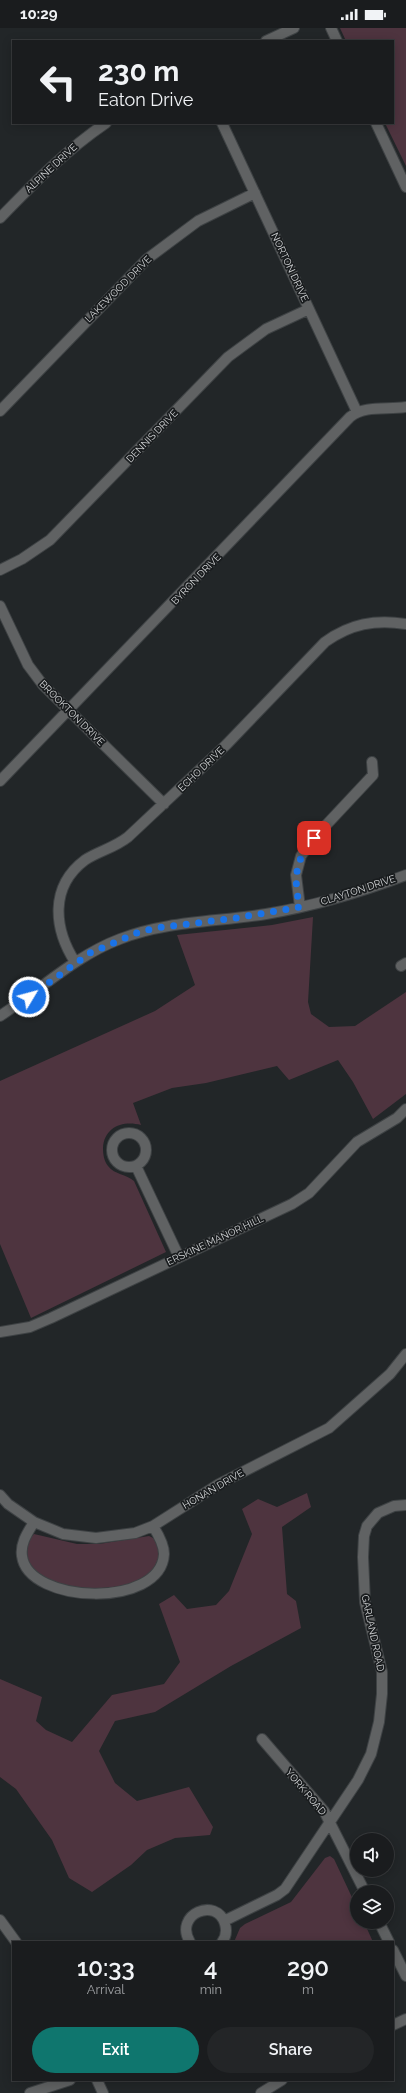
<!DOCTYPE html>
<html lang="en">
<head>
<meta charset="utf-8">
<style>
	:root { --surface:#1a1c1e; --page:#232527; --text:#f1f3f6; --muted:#9fa1a4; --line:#383a3c; --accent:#0f766e }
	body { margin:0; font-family:Raleway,sans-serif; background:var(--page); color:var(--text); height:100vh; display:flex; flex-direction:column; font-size:15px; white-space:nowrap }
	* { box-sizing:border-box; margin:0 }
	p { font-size:13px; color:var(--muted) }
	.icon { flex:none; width:22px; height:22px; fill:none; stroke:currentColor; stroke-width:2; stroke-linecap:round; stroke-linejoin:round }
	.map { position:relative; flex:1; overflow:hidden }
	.panel { position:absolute; left:12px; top:1913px; width:382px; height:140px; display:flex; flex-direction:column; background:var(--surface); border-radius:0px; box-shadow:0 2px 10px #0003,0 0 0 1px var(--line) }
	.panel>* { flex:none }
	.top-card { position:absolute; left:12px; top:12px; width:382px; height:84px; border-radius:0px; box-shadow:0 2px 10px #0003,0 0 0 1px var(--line); background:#1a1c1e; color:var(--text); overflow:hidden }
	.fabs { position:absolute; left:350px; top:1805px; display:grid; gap:8px }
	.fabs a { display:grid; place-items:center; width:44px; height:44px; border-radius:50%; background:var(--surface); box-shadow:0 2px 10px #0003,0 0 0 1px var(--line); font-size:20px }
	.pin { position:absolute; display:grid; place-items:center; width:34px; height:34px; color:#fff; margin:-17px; border-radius:8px; box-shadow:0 2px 6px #0006 }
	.me { position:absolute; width:44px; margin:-22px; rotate:53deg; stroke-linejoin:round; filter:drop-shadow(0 0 3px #0008) }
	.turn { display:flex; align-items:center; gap:14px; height:84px; padding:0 20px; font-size:18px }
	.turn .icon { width:52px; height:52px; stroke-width:2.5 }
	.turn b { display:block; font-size:28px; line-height:34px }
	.eta { display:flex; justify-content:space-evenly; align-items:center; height:68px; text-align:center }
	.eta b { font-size:24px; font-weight:600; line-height:28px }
	.button { display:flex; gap:8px; margin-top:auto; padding:8px 20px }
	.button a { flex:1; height:46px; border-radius:24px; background:var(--accent); color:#fff; font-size:16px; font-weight:600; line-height:46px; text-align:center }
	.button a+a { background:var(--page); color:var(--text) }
	.status { display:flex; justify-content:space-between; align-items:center; height:28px; padding:0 20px; background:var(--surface); direction:ltr }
	.status svg { height:11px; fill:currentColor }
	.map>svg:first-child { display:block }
	.green { fill:#4e343f }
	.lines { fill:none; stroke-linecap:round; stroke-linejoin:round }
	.minor-casing { stroke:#3e4244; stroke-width:12 }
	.minor { stroke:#606263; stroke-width:10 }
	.route { stroke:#1a73e8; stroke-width:7; stroke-dasharray:0 12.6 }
	.labels { text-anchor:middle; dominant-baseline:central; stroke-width:3.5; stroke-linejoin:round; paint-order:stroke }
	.street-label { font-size:10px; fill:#d4d6d8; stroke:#191c1e }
</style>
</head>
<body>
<div class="status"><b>10:29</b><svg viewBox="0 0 49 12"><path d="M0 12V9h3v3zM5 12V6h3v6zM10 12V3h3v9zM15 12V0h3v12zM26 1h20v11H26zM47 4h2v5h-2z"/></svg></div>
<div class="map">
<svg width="406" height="2065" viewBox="0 0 406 2065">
	<rect width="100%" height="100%" fill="#222628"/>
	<path class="green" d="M340 0H406V138L385 95H393V13H346Z
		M313 889 308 974 311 986 329 999 355 998 406 964V1066L373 1091 353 1054 338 1032 289 1052 277 1038 206 1055 172 1060 133 1075 141 1097C123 1092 104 1099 103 1120 103 1126 104 1133 108 1138 115 1147 126 1146 134 1153L166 1224 31 1290 0 1216V1053L155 983 195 957 177 907 272 897Z
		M307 1465 311 1479 282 1499 287 1566 296 1573 301 1600 231 1638 155 1684 115 1693 99 1723 115 1755 137 1773 189 1759 213 1799 210 1807 175 1810 147 1822 131 1837 92 1864 69 1850 52 1812 16 1761 0 1749V1651L42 1669 36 1693 46 1702 72 1714 112 1667 164 1656 180 1634 159 1576 174 1567 187 1581 216 1577 229 1563 252 1506 242 1481 258 1471 277 1479Z
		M34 1506 77 1516H99L149 1508C169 1516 157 1543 142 1551 117 1565 40 1566 28 1532 26 1526 28 1517 29 1511Z
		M330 1828 334 1831 357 1880V1894H364L373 1914H234L240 1900 245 1896 291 1874 325 1830Z"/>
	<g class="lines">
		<defs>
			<path id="minor" d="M331 0 337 13
				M266 13 294 0
				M222 95 357 384
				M376 95 406 159
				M0 190C33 156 66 122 106 95
				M0 383 147 231 198 193 255 165
				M0 542 22 531 50 512 228 329 266 301 309 281
				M0 578 28 637 43 657 164 776
				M0 753 350 389C365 377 387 382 406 379
				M300 879 296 847 301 828 314 810 373 747 372 734
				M75 934C54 901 49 859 85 832 99 823 114 820 128 809L226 717 325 614C350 596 375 591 406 596
				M401 938 406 935
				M0 988C40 962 75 928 120 911 166 893 217 894 266 886 314 878 361 864 406 847
				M112 1122a17 17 0 1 1 34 0a17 17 0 1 1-34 0Z
				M136 1138 179 1229
				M0 1304 30 1299 51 1290 292 1176 309 1165 357 1114 397 1090 406 1081
				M0 1467 8 1476 34 1494 63 1506 96 1510 135 1505 153 1498 219 1456 329 1400 390 1346 406 1326
				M34 1494C28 1504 20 1515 22 1528 28 1576 161 1581 164 1526 164 1516 158 1506 153 1498
				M262 1711 324 1783 365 1864
				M0 1892 16 1914
				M224 1893 277 1867 285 1861 358 1752 371 1726 379 1694 382 1666V1644L365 1574 363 1529 364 1508 367 1498 378 1485 394 1478 406 1477
				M379 1894 389 1914
				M190 1914C173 1886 217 1868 225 1896 227 1903 226 1909 222 1914
				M393 1922 406 1948
				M393 1997 406 1991
				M97 2052 103 2065
				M30 2065 70 2052
				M261 2065 282 2052"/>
		</defs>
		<use href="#minor" class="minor-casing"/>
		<use href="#minor" class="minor"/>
	</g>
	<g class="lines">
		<path class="route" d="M29 969 90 925 139 904 156 900 236 890 300 879C293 851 295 832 314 810"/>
	</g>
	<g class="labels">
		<g class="street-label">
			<text transform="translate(51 140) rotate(-43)">ALPINE DRIVE</text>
			<text transform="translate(290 239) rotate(65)">NORTON DRIVE</text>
			<text transform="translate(118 261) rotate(-45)">LAKEWOOD DRIVE</text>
			<text transform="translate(152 408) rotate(-46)">DENNIS DRIVE</text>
			<text transform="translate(196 551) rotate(-46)">BYRON DRIVE</text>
			<text transform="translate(72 685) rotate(45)">BROOKTON DRIVE</text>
			<text transform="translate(201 741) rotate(-44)">ECHO DRIVE</text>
			<text transform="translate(358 862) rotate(-18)">CLAYTON DRIVE</text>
			<text transform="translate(215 1212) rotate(-25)">ERSKINE MANOR HILL</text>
			<text transform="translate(213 1461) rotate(-30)">HONAN DRIVE</text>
			<text transform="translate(373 1605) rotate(78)">GARLAND ROAD</text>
			<text transform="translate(306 1764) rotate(50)">YORK ROAD</text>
		</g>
	</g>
</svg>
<div class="fabs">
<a><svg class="icon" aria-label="sound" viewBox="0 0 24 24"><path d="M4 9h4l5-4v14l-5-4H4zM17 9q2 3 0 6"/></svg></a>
<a><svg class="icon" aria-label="layers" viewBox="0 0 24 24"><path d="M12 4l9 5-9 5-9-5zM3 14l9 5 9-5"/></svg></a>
</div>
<div class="pin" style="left:314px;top:810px;background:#d93025"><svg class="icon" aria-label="arrive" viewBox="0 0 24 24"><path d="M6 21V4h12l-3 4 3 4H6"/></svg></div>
<svg class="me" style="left:29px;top:969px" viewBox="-20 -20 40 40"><circle r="17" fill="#1a73e8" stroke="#fff" stroke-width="3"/><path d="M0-11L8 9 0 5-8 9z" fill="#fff"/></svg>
<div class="top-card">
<div class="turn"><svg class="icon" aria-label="left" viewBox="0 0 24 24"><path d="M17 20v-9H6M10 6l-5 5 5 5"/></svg><div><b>230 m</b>Eaton Drive</div></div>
</div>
<section class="panel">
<div class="eta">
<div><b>10:33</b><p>Arrival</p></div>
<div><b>4</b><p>min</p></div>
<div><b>290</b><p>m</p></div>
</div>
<div class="button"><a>Exit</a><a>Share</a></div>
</section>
</div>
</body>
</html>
